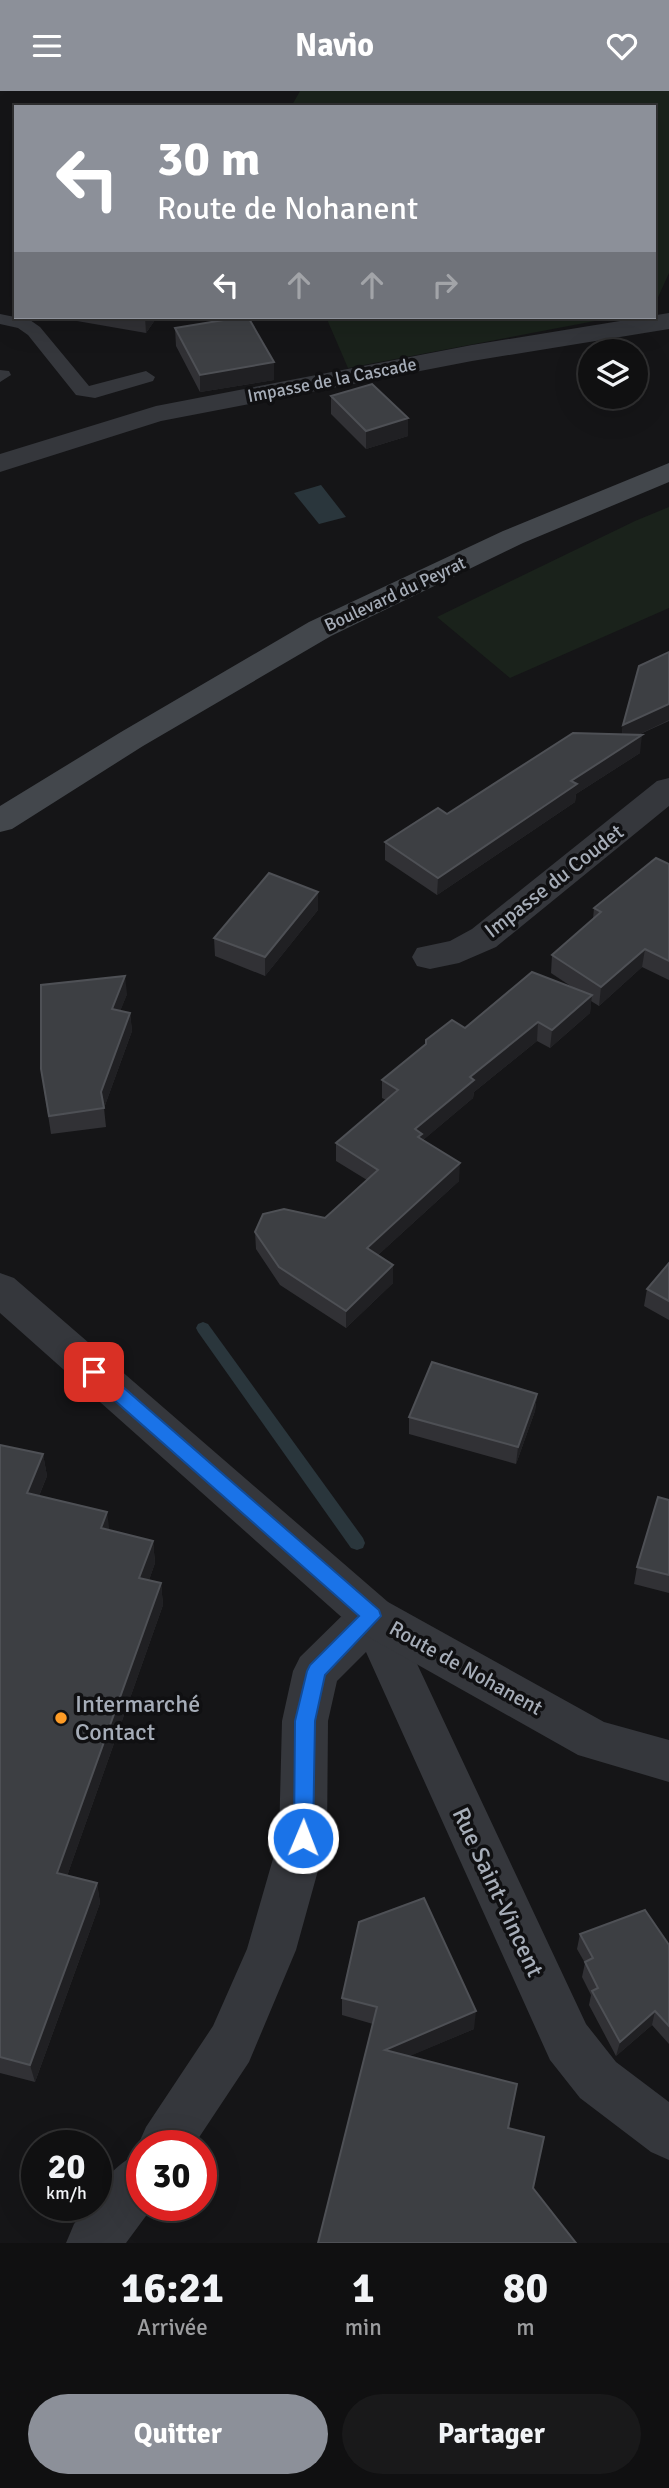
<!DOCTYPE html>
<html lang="fr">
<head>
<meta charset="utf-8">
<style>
	:root { --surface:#101011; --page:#19191a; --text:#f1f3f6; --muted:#9c9d9f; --line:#303031; --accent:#8c9099 }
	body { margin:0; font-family:Signika,sans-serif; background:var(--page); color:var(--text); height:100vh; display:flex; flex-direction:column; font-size:26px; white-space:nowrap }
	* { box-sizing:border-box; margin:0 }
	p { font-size:23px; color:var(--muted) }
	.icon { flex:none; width:38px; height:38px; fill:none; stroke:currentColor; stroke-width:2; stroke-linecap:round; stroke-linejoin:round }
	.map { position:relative; height:2152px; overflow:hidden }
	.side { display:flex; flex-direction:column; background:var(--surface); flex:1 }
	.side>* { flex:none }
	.guide { position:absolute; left:14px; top:14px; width:642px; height:214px; border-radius:0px; box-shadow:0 7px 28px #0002,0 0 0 2px var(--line); background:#8c9099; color:#fff; overflow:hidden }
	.fabs { position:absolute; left:578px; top:248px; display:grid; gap:14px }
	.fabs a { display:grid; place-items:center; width:70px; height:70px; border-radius:50%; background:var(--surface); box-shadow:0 7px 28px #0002,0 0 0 2px var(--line); font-size:35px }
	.speed { position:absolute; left:21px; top:2039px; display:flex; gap:14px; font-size:35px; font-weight:700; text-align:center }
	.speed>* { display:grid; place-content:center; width:91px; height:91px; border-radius:50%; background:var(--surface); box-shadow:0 7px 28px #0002,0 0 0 2px var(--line); line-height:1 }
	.speed small { font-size:18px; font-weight:400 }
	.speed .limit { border:10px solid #d22; background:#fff; color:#111 }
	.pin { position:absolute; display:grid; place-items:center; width:60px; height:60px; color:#fff; margin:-30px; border-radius:14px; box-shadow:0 4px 10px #0006 }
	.me { position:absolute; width:77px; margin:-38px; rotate:1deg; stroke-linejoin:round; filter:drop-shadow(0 0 5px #0008) }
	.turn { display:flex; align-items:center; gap:24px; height:147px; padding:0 28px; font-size:32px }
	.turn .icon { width:91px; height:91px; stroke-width:2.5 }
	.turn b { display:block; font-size:49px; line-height:60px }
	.lanes { display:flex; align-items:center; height:66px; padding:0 28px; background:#0003; justify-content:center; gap:35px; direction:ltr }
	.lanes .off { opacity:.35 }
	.eta { display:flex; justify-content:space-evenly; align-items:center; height:119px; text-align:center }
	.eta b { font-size:42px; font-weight:700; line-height:49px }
	.cta { display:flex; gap:14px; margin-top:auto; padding:14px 28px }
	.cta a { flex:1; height:80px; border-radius:42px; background:var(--accent); color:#fff; font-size:28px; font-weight:700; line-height:80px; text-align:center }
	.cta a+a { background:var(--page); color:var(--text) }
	header { display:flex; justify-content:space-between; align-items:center; height:91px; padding:0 28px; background:var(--accent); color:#fff; font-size:32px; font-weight:700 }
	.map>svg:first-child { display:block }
	.green { fill:#1a221b }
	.water { fill:#2a363c }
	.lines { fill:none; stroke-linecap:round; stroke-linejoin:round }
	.stream { fill:#2a363c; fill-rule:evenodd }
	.service { fill:#35373c; fill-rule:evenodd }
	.minor { fill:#35373c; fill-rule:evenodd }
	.tertiary { fill:#35373c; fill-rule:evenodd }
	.secondary { fill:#43474c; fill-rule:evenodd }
	.wall { fill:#313135 }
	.shaded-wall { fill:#202023 }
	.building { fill:#3d3f43; stroke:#4e5055; stroke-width:2 }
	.route { fill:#1a73e8; stroke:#114b97; stroke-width:2 }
	.poi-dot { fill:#fe9c26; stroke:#101012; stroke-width:2.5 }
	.labels { text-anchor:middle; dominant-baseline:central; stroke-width:7; stroke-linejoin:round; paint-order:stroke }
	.far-street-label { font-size:18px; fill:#a6adb8; stroke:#101012 }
	.street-label { font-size:21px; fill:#a6adb8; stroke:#101012 }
	.near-poi-label { font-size:24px; fill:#a6adb8; stroke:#101012; text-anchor:start }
	.near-street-label { font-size:24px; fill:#a6adb8; stroke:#101012 }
</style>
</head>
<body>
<header><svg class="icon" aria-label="menu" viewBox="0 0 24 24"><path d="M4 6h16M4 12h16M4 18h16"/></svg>Navio<svg class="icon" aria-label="heart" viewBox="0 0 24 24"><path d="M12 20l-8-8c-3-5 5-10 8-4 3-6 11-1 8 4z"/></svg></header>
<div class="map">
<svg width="669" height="2152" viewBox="0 0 669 2152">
	<rect width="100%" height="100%" fill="#151517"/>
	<path class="green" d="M300 0H669V182L655 213 654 16H291Z
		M326 226H616L348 277Z
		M669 416V517L510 587 437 526 635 430Z"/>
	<path class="water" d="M321 394 346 426 319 433 294 402Z"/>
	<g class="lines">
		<path class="stream" d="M203 1231 208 1233 363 1447 365 1452 363 1457 357 1459 351 1457 198 1241 196 1237 198 1233Z"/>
		<path class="service" d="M0 223 30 229 40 236 89 295 146 280 155 286 153 290 95 307 76 304 28 244 18 237 0 233Z
			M0 279 9 280 11 284 0 291Z"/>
		<path class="minor" d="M669 222V238L472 270 161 330 0 381V363L156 315 472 254Z
			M669 687V715L496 856 459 872 430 878 417 875 412 866 417 857 450 850 472 838 657 690Z
			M372 1505 388 1511 586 1933 616 1971 669 2011V2069L651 2061 580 2007 550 1969 366 1561 337 1590 328 1630 327 1747 296 1859 249 1971 194 2054H142V2114H154L126 2152H66L74 2133 89 2114H96C96 2091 122 2069 141 2061L138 2054 146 2036 213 1935 247 1858 279 1747 282 1630 293 1580 300 1566 356 1511Z"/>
		<path class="tertiary" d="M0 1182 14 1187 388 1511 604 1631 669 1649V1691L578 1664 356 1539 0 1222Z"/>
		<path class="secondary" d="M669 372V391L523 452 331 545 143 655 12 738 0 741V715L121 641 309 531 503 440Z"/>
	</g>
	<path class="wall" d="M54 226H157L146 242Z
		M175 237 274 289 200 301 176 255Z
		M331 305 408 345 366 358 331 323Z
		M669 561V630L638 644 640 662 576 703 575 711 437 804 385 769V751L622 643 623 634Z
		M669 773V889L642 876 599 915 591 910 590 922 550 957 537 950 474 1001 473 1007 423 1049 459 1090 378 1164 393 1192 346 1237 280 1194 256 1158 255 1141 325 1127 367 1089 336 1070V1052L386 1009 382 1007V989L465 937 572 896 551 882 552 864 593 828 594 817Z
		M318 819 265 885 215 865 214 847Z
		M127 903 120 920 130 922 132 940 104 1017 106 1036 51 1043 41 978Z
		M669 1172V1229L644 1215 647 1198Z
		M537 1303 535 1320 516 1373 409 1343V1326Z
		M0 1354 43 1363 47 1385 39 1405 110 1439 153 1450 155 1472 149 1489 161 1492 163 1514 67 1785 97 1792 100 1812 35 1991 0 1982Z
		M669 1409V1502L634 1493 637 1476Z
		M580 1843 669 1854V1953L652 1934 616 1965 589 1914 591 1904 582 1886 585 1872 577 1858Z
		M342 1907 474 1938 409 1965 517 1993 509 2037 533 2097 373 1933 342 1924Z"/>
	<path class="shaded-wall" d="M145 226H157L146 242Z
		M274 271V289L200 301V284Z
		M408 327V345L366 358V340Z
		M669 613V629L621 652 623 634Z
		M642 644 640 662 576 703 575 711 437 804 438 787 571 690Z
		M318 801V819L265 885V866Z
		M645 858 642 876 599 915 601 896Z
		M125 885 127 903 114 936 112 918Z
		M592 904 590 922 550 957 552 939Z
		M130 922 132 940 104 1017 101 1001Z
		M538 931 537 950 474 1001 473 1007 422 1050 421 1061 415 1038 470 986Z
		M460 1072 459 1090 366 1175 367 1157Z
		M393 1174V1192L346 1237V1220Z
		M537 1303 535 1320 516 1373 518 1356Z
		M43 1363 47 1385 31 1424 27 1402Z
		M107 1421 110 1443 101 1437Z
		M153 1450 155 1472 142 1509 139 1487Z
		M161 1492 163 1514 61 1802 57 1782Z
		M97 1792 100 1812 35 1991 30 1974Z
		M476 1920 474 1938 384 1976 385 1959Z
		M655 1920 652 1934 616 1965 620 1951Z"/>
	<path class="building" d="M242 226H248L274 271 200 284 175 237Z
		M372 293 408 327 366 340 331 305Z
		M669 561V613L623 634 639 575Z
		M573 642 642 644 571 690 577 693 438 787 385 751 438 717 447 723Z
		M656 767 669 773V870L645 858 601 896 552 864 601 821 594 817Z
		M269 782 318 801 265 866 214 847Z
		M532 881 592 904 552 939 538 931 470 986 474 989 415 1038 422 1043 418 1046 460 1072 367 1157 393 1174 346 1220 279 1176 255 1141 263 1123 284 1118 325 1127 378 1079 336 1052 398 999 382 989 426 953V949L452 929 465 937Z
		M125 885 112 918 130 922 101 1001 104 1017 49 1025 41 978V894Z
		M669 1172V1210L647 1198Z
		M432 1271 537 1303 518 1356 409 1326Z
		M0 1354 43 1363 27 1402 107 1421 101 1437 153 1450 139 1487 161 1492 57 1782 97 1792 30 1974 0 1966Z
		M658 1406 669 1409V1484L637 1476Z
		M424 1807 476 1920 385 1959 517 1993 508 2037 544 2046 533 2097 576 2152H318L377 1916 342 1907 359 1831Z
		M645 1819 669 1854V1935L655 1920 620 1951 592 1900 598 1897 585 1871 593 1867 580 1843Z"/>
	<path class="route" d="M94 1274 100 1276 379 1519 381 1525 325 1584 315 1630 313 1747 310 1753 303 1756 296 1753 294 1747 295 1630 307 1580 310 1574 359 1525 88 1286 85 1281 88 1276Z"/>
	<circle class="poi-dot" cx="61" cy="1627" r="7"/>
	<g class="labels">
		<g class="far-street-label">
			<text transform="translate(332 289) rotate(-11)">Impasse de la Cascade</text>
			<text transform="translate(395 503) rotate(-25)">Boulevard du Peyrat</text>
		</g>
		<g class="street-label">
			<text transform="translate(554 790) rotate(-38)">Impasse du Coudet</text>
			<text transform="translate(466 1577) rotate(29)">Route de Nohanent</text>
		</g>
		<g class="near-poi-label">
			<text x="75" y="1613">Intermarché<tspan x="75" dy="28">Contact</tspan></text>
		</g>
		<g class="near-street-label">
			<text transform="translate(498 1801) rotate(65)">Rue Saint-Vincent</text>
		</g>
	</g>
</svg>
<div class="fabs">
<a><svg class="icon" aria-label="layers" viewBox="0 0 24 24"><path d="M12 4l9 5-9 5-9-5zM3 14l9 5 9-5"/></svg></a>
</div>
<div class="speed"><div>20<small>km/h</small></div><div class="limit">30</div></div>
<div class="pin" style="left:94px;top:1281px;background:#d93025"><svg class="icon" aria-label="arrive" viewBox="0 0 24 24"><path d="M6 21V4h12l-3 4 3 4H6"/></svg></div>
<svg class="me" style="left:303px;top:1747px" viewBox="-20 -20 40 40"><circle r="17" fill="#1a73e8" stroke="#fff" stroke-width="3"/><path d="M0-11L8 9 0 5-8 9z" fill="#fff"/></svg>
<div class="guide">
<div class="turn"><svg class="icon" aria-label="left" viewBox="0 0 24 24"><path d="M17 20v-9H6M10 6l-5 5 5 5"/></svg><div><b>30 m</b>Route de Nohanent</div></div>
<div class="lanes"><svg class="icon" aria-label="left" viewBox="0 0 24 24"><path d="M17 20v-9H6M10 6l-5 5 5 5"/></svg><svg class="icon off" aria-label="ahead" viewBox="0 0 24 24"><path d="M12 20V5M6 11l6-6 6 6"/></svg><svg class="icon off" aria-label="ahead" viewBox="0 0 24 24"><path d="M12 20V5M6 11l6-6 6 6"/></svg><svg class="icon off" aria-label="right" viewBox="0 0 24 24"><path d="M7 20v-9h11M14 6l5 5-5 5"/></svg></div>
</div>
</div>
<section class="side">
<div class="eta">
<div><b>16:21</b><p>Arrivée</p></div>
<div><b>1</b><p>min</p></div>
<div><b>80</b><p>m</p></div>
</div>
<div class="cta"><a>Quitter</a><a>Partager</a></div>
</section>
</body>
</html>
